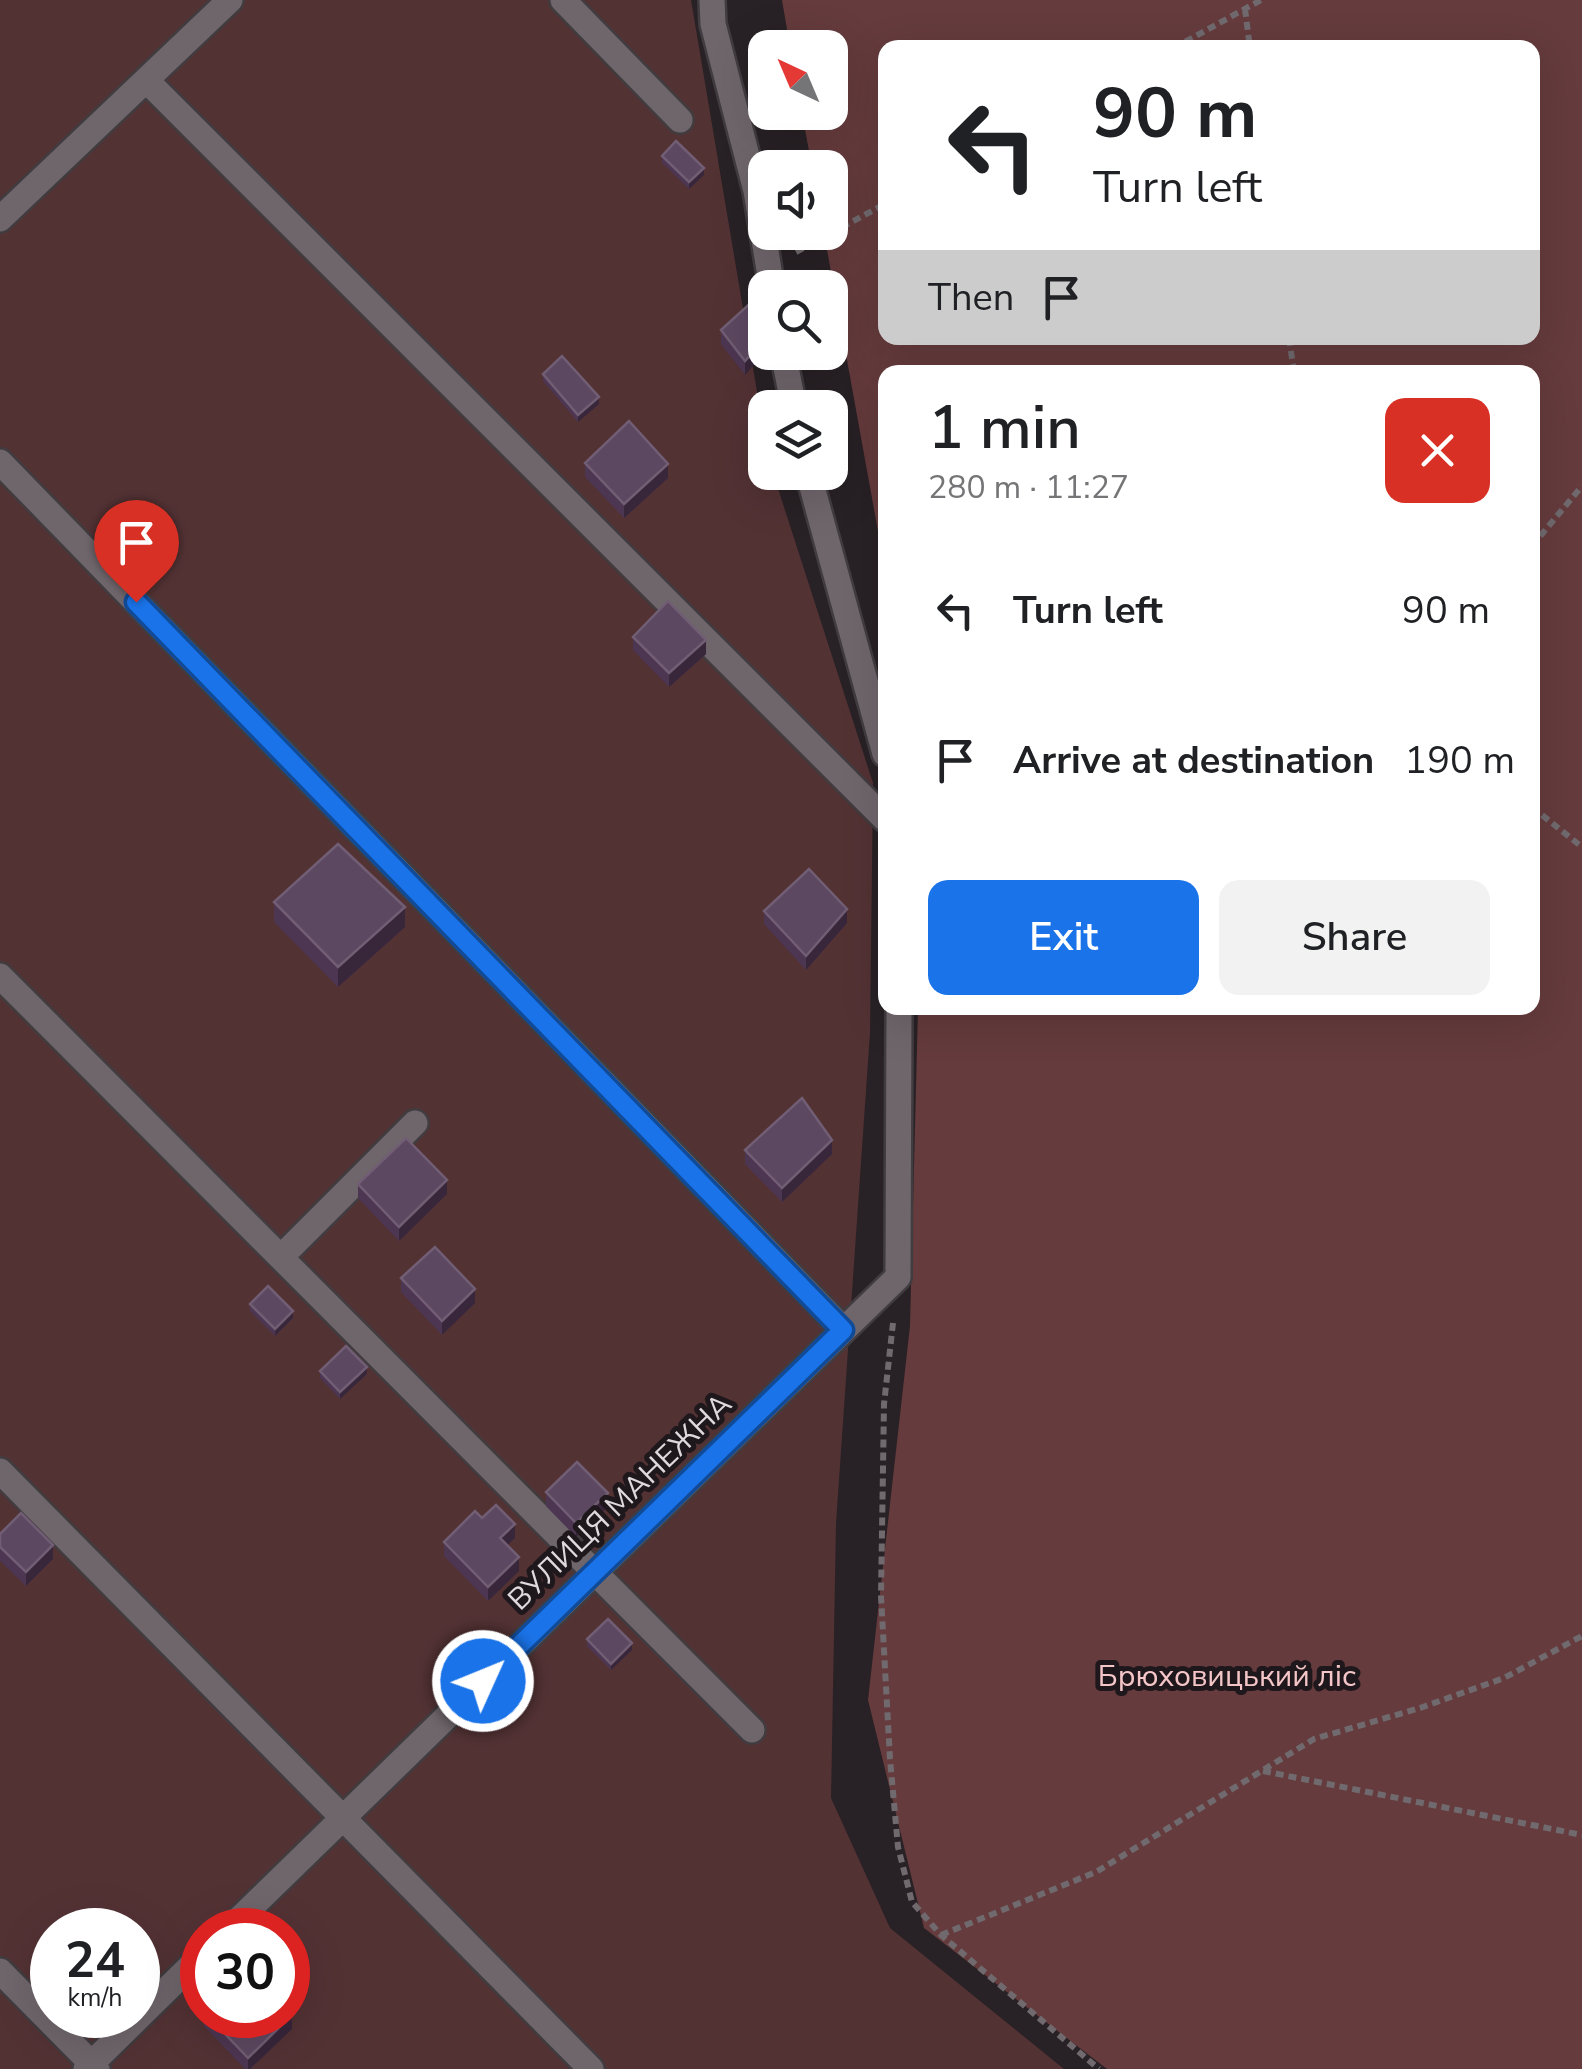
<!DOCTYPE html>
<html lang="en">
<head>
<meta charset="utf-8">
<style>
	:root { --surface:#fff; --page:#f2f2f2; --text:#202124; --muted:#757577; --accent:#1a73e8 }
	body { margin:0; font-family:"Nunito Sans",sans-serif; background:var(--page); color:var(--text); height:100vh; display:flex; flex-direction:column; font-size:38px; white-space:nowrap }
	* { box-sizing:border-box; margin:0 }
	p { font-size:32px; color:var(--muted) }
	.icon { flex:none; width:55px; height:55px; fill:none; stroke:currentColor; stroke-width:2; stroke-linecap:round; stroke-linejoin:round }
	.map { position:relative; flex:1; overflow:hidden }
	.details { position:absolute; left:878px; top:365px; width:662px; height:650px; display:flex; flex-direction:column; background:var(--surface); border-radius:20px; box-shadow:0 10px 40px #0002 }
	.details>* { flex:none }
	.guide { position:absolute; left:878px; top:40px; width:662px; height:305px; border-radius:20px; box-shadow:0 10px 40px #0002; background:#fff; color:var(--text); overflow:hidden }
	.needle { width:65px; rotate:316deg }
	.fabs { position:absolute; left:748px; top:30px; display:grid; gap:20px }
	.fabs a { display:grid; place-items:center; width:100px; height:100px; border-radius:20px; background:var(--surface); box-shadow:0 10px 40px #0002; font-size:50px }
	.speed { position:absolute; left:30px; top:1908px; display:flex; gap:20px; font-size:50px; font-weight:700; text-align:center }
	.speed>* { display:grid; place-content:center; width:130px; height:130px; border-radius:50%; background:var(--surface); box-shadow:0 10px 40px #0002; line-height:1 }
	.speed small { font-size:25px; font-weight:400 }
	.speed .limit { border:15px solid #d22; background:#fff; color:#111 }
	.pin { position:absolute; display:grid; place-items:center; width:85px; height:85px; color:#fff; margin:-102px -42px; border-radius:50% 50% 50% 0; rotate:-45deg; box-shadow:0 0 10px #0007 }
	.pin .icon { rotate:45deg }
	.me { position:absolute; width:110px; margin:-55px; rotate:46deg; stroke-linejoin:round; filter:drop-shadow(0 0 8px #0008) }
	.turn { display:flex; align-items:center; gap:35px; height:210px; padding:0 50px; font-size:45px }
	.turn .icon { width:130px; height:130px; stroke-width:2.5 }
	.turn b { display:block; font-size:70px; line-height:85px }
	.then { display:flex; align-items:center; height:95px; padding:0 50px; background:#0003; gap:20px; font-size:38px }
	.round { display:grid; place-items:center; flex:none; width:105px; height:105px; border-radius:20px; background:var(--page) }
	.summary { display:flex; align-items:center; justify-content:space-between; height:170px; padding:0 50px }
	h1 { font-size:60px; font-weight:600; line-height:75px }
	.action { display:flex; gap:20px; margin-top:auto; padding:20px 50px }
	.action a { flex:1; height:115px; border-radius:20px; background:var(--accent); color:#fff; font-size:40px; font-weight:600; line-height:115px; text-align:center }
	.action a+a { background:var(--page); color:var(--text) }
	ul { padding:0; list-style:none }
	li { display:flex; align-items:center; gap:30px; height:150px; padding:0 50px }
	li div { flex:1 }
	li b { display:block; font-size:38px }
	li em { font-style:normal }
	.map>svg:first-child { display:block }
	.green { fill:#533234; fill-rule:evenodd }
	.forest { fill:#653b3d; fill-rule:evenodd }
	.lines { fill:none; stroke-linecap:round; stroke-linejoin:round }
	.minor-casing { stroke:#413c3f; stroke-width:30 }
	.path { stroke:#706a6e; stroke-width:6; stroke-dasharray:8 5; stroke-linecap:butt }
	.minor { stroke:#6f666c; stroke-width:25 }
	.wall { fill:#4d3652 }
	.shaded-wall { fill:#38263a }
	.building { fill:#5d4861; stroke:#715e74; stroke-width:2.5 }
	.route-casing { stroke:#114b97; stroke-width:25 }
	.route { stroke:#1a73e8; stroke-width:18 }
	.labels { text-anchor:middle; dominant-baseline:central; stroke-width:10; stroke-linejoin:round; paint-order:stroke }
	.street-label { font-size:30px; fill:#ded9dc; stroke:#1e171c }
	.park-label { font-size:30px; fill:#f5c6c8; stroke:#1e171c }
</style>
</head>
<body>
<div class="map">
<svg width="1582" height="2069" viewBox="0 0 1582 2069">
	<rect width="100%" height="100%" fill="#282125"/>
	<path class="green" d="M0 0H691L765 439V472L773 473 873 783 870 1033 836 1523 831 1798 890 1928 1064 2069H0ZM52 1930H138V2015H52ZM202 1930H288V2015H202Z"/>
	<path class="forest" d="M782 0H1582V2069H1107L924 1928 868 1700 910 1326 918 1008H1532V372H885V570L824 233 830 232V168L812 167 802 113 830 112V48L790 47ZM885 48H1532V338H885Z"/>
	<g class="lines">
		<defs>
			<path id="minor" d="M563 0 680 120
				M712 0 713 24 756 191 772 288
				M146 80 885 819
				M0 219 230 0
				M783 352 794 408
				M0 462 843 1329
				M808 472 885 754
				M0 976 752 1730
				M281 1257 415 1123
				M0 1471 591 2069
				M228 1930 898 1277 899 1008
				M0 1971 97 2069
				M86 2069 202 1955"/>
		</defs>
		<use href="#minor" class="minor-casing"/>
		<path class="path" d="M1245 9 1250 48
			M1174 48 1261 0
			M796 252 885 204
			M1289 338 1294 372
			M1532 546 1582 486
			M1532 807 1582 847
			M893 1323 884 1404 881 1596 890 1759 898 1847 912 1902 941 1935 1099 2069
			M1263 1771 1582 1835
			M941 1935 1096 1872 1314 1739 1420 1708 1504 1678 1582 1636"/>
		<use href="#minor" class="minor"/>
	</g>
	<path class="wall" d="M662 156 704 175 689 189 662 163Z
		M765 314 745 375 721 344V330Z
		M543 374 599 404 578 422 543 381Z
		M585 463 668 478 624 518 585 477Z
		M633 637 706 654 669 687 633 650Z
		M274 902 405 927 338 987 274 922Z
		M764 911 847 923 806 970 764 924Z
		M745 1150 832 1154 782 1202 745 1164Z
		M358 1184 447 1194 399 1241 358 1198Z
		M401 1278 475 1303 442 1335 401 1292Z
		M250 1304 293 1318 275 1336 250 1311Z
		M320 1371 367 1374 340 1399 320 1378Z
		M546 1492 608 1507 576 1537 546 1506Z
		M482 1518 515 1538 507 1545 519 1571 488 1601 444 1556V1542Z
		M0 1534 53 1559 26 1586 0 1561Z
		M587 1639 632 1650 611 1670 587 1646Z
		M204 2015H288L292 2029 250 2069H245L204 2026Z"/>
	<path class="shaded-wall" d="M704 168V175L689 189V182Z
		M765 339V352L745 375V361Z
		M599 397V404L578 422V415Z
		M668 464V478L624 518V504Z
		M706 640V654L669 687V673Z
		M405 907V927L338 987V967Z
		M847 909V923L806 970V956Z
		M832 1140V1154L782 1202V1188Z
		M447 1180V1194L399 1241V1227Z
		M475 1289V1303L442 1335V1321Z
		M293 1311V1318L275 1336V1329Z
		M367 1367V1374L340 1399V1392Z
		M608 1493V1507L576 1537V1523Z
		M515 1524V1538L500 1552V1538Z
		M53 1545V1559L26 1586V1572Z
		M519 1557V1571L488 1601V1587Z
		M632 1643V1650L611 1670V1664Z
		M292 2015V2029L250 2069H248V2058Z"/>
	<path class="building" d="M676 141 704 168 689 182 662 156Z
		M755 299 765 314V339L745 361 721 330Z
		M562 356 599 397 578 415 543 374Z
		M629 421 668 464 624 504 585 463Z
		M668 601 706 640 669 673 633 637Z
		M338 844 405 907 338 967 274 902Z
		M809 869 847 909 806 956 764 911Z
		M802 1098 832 1140 782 1188 745 1150Z
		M406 1138 447 1180 399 1227 358 1184Z
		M435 1247 475 1289 442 1321 401 1278Z
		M268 1286 293 1311 275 1329 250 1304Z
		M346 1346 367 1367 340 1392 320 1371Z
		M577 1462 608 1493 576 1523 546 1492Z
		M496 1505 515 1524 500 1538 519 1557 488 1587 444 1542 475 1511 482 1518Z
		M21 1513 53 1545 26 1572 0 1547V1534Z
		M608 1619 632 1643 611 1664 587 1639Z
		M288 2010 292 2015 248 2058 207 2015H288Z"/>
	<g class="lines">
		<defs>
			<path id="route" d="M136 602 843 1330 483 1681"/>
		</defs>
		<use href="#route" class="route-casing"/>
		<use href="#route" class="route"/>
	</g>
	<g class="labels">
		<g class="street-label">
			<text transform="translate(620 1502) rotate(-44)">ВУЛИЦЯ МАНЕЖНА</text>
		</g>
		<g class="park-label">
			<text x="1227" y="1676">Брюховицький ліс</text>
		</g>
	</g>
</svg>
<div class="fabs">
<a><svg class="needle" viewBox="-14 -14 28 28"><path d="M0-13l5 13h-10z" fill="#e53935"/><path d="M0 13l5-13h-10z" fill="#757577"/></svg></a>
<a><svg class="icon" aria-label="sound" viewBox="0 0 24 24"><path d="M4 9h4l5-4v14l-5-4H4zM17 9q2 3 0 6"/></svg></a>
<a><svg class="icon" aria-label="search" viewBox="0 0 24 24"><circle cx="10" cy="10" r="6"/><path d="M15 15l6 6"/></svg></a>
<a><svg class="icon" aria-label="layers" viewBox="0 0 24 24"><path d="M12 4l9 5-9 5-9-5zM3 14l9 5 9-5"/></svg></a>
</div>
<div class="speed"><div>24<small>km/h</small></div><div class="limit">30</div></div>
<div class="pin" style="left:136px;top:602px;background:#d93025"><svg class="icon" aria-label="arrive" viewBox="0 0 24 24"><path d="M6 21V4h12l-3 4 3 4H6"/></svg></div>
<svg class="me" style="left:483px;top:1681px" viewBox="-20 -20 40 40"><circle r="17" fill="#1a73e8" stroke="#fff" stroke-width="3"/><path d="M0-11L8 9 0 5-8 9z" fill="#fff"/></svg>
<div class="guide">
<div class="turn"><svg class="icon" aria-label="left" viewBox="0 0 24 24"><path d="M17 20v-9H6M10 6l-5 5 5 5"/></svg><div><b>90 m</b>Turn left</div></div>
<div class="then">Then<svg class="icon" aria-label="arrive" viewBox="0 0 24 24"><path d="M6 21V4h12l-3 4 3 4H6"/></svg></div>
</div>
<section class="details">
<div class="summary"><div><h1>1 min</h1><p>280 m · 11:27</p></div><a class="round" style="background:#d93025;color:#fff"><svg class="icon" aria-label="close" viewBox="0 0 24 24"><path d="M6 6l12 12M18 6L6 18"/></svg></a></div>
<ul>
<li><svg class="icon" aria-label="left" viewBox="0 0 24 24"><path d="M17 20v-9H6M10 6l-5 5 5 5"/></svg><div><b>Turn left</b></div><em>90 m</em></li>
<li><svg class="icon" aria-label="arrive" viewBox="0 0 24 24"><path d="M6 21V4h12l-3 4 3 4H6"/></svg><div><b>Arrive at destination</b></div><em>190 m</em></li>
</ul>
<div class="action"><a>Exit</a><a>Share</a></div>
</section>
</div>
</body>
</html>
